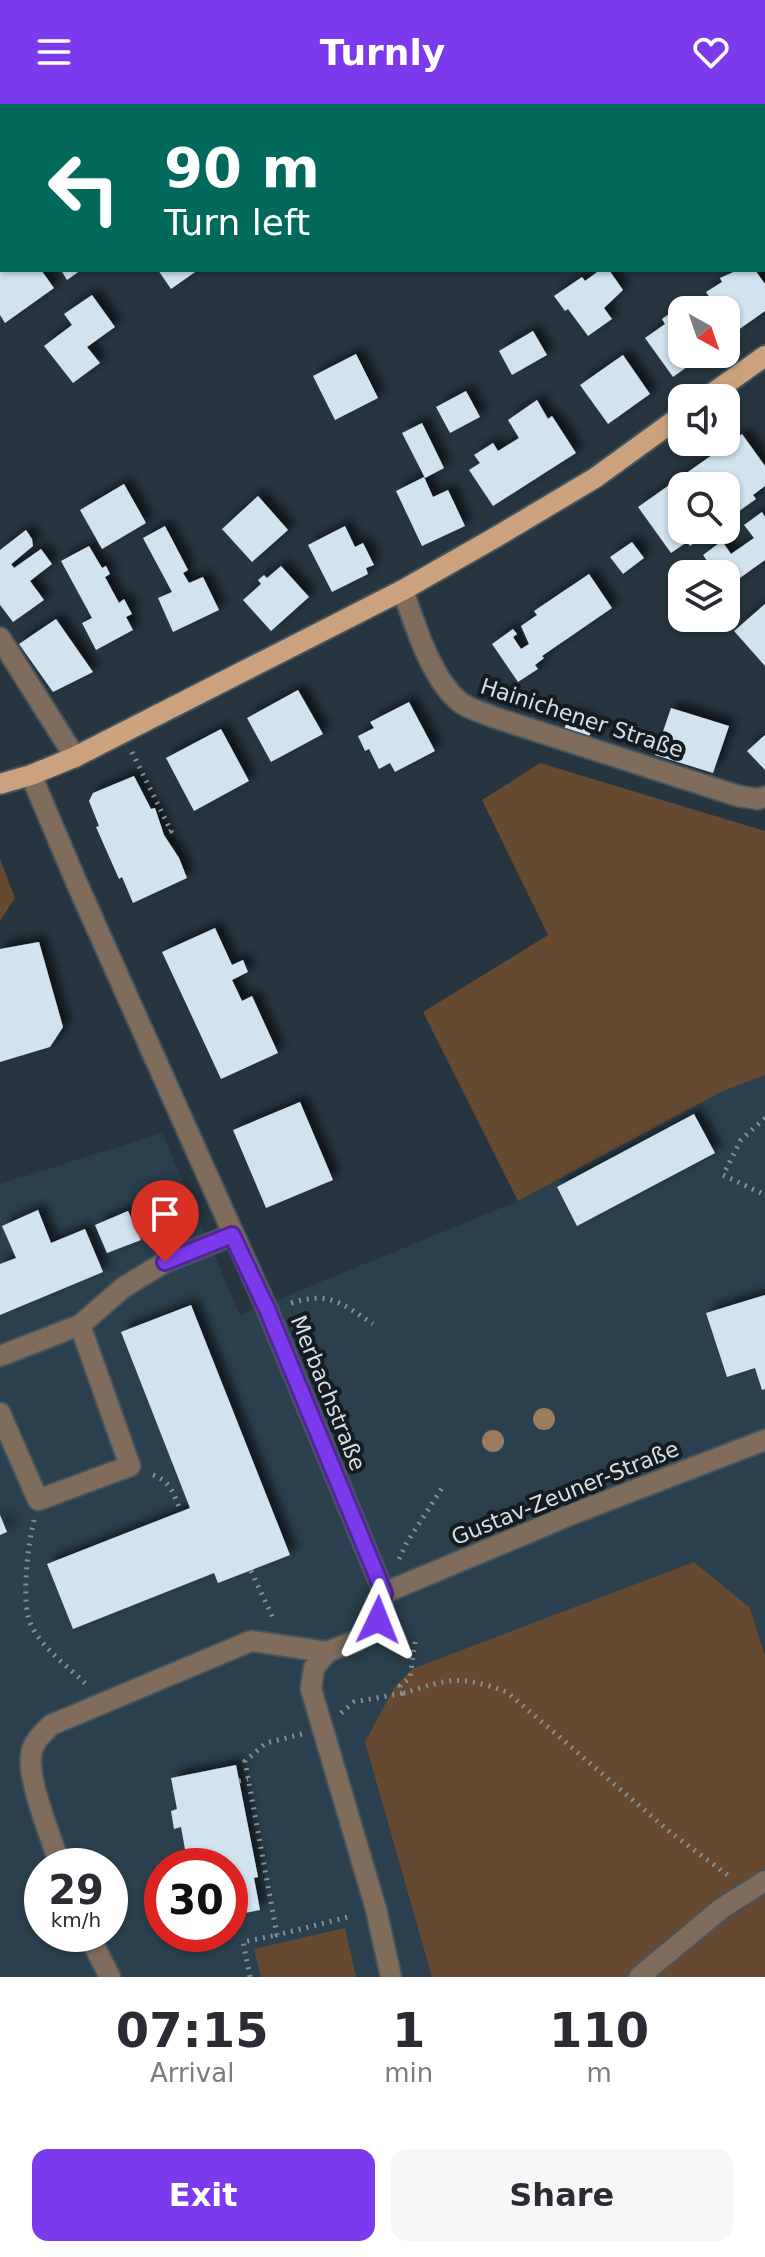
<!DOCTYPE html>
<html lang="en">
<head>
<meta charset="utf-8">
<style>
	:root { --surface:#fff; --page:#f7f7f7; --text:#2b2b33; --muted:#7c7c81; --accent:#7c3aed }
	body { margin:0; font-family:"DejaVu Sans",sans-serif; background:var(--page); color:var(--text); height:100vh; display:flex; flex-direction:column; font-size:30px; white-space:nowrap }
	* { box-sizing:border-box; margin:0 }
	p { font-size:26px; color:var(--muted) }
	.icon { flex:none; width:44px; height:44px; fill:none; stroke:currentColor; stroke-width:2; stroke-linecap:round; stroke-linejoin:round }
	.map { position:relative; height:1873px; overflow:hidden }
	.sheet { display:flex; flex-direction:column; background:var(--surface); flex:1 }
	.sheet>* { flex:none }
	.guide { position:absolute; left:0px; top:0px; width:766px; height:168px; box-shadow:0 2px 6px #0004; background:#00695c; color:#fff; overflow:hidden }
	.needle { width:52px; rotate:140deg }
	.tools { position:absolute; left:668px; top:192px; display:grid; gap:16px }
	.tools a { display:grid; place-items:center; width:72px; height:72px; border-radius:16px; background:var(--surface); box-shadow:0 2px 6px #0004; font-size:40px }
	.speed { position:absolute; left:24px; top:1744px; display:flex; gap:16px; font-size:40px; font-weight:700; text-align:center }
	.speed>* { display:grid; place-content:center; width:104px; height:104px; border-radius:50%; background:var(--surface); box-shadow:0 2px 6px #0004; line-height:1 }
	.speed small { font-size:20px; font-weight:400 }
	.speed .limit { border:12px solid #d22; background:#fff; color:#111 }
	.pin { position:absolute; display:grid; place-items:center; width:68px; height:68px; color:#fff; margin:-82px -34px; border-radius:50% 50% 50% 0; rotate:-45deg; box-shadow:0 0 8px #0007 }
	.pin .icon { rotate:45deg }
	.me { position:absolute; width:88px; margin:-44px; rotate:2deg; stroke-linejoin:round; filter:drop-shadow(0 0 6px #0008) }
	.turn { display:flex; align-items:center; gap:28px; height:168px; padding:0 32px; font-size:36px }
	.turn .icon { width:104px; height:104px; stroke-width:2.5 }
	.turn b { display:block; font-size:56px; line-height:68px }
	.eta { display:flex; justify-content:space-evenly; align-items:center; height:136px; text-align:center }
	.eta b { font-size:48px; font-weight:700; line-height:56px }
	.primary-button { display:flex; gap:16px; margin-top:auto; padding:16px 32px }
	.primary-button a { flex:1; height:92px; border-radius:16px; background:var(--accent); color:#fff; font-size:32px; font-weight:700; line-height:92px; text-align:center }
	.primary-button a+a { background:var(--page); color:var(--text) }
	header { display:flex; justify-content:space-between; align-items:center; height:104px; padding:0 32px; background:var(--accent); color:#fff; font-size:36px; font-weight:700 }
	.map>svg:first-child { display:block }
	.built { fill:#2a404e; fill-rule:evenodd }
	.green { fill:#654a31 }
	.building { fill:#d0e3ef; filter:url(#shadow) }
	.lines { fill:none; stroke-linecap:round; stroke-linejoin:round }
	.minor-casing { stroke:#46545d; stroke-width:24 }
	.major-casing { stroke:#46545d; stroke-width:24 }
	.path { stroke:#859198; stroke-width:5; stroke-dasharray:2 6; stroke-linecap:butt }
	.minor { stroke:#806c5a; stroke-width:20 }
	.major { stroke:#cca27e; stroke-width:20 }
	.tree { fill:#9b7c5e }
	.route-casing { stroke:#51269a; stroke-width:20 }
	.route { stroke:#7c3aed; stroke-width:14 }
	.labels { text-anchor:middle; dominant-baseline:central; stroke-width:8; stroke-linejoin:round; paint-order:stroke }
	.street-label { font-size:22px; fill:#d6dfe5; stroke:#151c21 }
</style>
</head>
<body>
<header><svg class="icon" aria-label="menu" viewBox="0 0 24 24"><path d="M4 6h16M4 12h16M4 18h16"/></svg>Turnly<svg class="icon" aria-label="heart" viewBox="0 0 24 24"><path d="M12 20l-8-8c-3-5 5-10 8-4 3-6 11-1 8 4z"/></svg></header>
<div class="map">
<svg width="765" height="1873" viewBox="0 0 765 1873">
	<defs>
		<filter id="shadow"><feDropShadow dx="7" dy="-7" stdDeviation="4" flood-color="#0009"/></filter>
	</defs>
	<rect width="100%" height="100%" fill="#26353f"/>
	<path class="built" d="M765 971V1873H0V1080L162 1029 240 1211 518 1097 723 987ZM42 1762H110V1830H42ZM162 1762H230V1830H162Z"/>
	<path class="green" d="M540 659 765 727V971L723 987 518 1097 423 908 548 831 482 696Z
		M0 755 15 794 0 817Z
		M694 1458 750 1504 765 1552V1873H432L365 1638 394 1584 412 1565Z
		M345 1824 356 1873H261L254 1845Z"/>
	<path class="building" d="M0 166H41L54 184 5 219 0 211Z
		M61 166H81L67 176Z
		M158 166H198L171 185Z
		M600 166H609L623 186 604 204 612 215 588 232 568 205 565 207 554 192 582 173 585 177Z
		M738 166H755L765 180V207L734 229 726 217V206H718L706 188 722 178 720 174Z
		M92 191 115 223 87 243 100 259 73 279 44 242 72 221 64 210Z
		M682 207V250H705L673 273 645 234 665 220 662 215 669 210 673 214Z
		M533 227 547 251 512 271 499 247Z
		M356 250 378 294 335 316 313 272Z
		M623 251 650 290 608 320 580 281Z
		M466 287 480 313 450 329 436 303Z
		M537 296 548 315 552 312 576 349 493 402 469 366 480 359 474 351 493 339 498 347 519 334 508 316Z
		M422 319 444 364 425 374 402 329Z
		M742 330 765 362V382L753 391 756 395 735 410 732 406 726 410V382H682V426H712L690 442 687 438 671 449 638 403Z
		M424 373 433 393 448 386 465 422 422 442 396 387Z
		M124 380 146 419 102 445 80 406Z
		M258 392 288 426 252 458 222 425Z
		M762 408 765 413V456L726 484V470H707L705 468 712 464 703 451 722 437 731 450 754 434 744 421Z
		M165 422 188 466 183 469 189 479 203 473 219 506 173 528 158 494 172 488 143 434Z
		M345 422 355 443 363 439 374 461 366 464 368 470 332 488 308 441Z
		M26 426 32 435 33 442 9 462 11 460 14 464 41 445 52 460 30 477 44 496 13 518 0 501V446Z
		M632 438 644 454 623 470 610 453Z
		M89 442 102 464 106 462 110 470 105 473 119 499 124 495 132 510 126 513 133 526 96 546 82 519 92 514 61 457Z
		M281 462 309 493 271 527 243 496 261 480 258 476 264 471 267 474Z
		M589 470 612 504 542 552 544 554 535 561 538 565 518 578 492 540 513 525 517 530 513 533 521 545 529 540 521 522 537 511 534 507Z
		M765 500V562L734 527Z
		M56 515 93 568 53 588 19 540Z
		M298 586 323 630 271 658 247 614Z
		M409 598 435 647 395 668 390 659 379 665 369 645 365 647 358 632 374 624 370 618Z
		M671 604 729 622 713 669 655 651Z
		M570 610 594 620 587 638 563 628Z
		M221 625 249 677 194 707 166 654Z
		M765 631V666L747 647Z
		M134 672 151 705 155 704 164 731 179 754 187 774 133 799 122 773 119 775 96 723 99 722 89 697 93 689Z
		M215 824 232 861 243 856 248 868 232 876 242 897 252 892 278 949 221 975 162 848Z
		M39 838 63 923 50 943 0 958V845Z
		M300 998 333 1076 266 1104 233 1026Z
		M694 1010 715 1049 577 1122 557 1083Z
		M38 1106 51 1139 85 1125 103 1168 0 1211V1160L16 1154 2 1122Z
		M128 1107 141 1136 107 1149 95 1121Z
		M765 1191V1285L762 1286 755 1264 727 1273 706 1209Z
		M191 1201 290 1451 218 1479 214 1469 73 1525 47 1460 190 1404 121 1228Z
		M0 1411 7 1428 0 1431Z
		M236 1661 258 1773 254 1774 260 1806 230 1812V1762H188L181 1723 174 1725 171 1707 177 1705 171 1674Z"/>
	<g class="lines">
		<defs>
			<path id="minor" d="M757 0 759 2
				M196 2 199 0
				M0 135 2 134
				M403 486C414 519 432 577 461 599 471 606 485 609 496 614L738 692 758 695 765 693
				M0 534 75 653
				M31 671 78 782 267 1205 384 1489 378 1516 358 1536 327 1548 314 1564 311 1585 376 1805 391 1873
				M0 1252 80 1221 124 1183 165 1158 232 1131
				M0 1309 38 1396 130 1362 80 1221
				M384 1489 575 1409 765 1336
				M60 1762C52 1735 28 1679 31 1652 32 1639 42 1630 51 1621L251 1537 327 1548
				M88 1830 110 1873
				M639 1873 722 1804 765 1777"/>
			<path id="major" d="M706 294 765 252
				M0 680 31 671 75 653 403 486 496 433 595 374 682 311"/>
		</defs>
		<use href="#minor" class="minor-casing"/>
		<use href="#major" class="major-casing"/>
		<path class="path" d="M132 648 171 727 164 731
			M765 1014 741 1036 723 1071 765 1091
			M291 1199C330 1187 341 1199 373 1220
			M153 1371C171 1377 174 1391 181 1408
			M34 1416C28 1440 20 1502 32 1523 44 1546 70 1564 88 1582
			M399 1455 406 1440 442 1384
			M251 1467 274 1516
			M415 1538 410 1574 400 1582 404 1589C451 1574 460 1571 507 1588L670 1728 729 1772
			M341 1609 354 1598 404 1589
			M302 1630 266 1639 245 1657 277 1831 352 1812
			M239 1677 248 1675
			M250 1873 243 1838 277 1831"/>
		<use href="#minor" class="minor"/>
		<use href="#major" class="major"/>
	</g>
	<g class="tree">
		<circle cx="544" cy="1315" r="11"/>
		<circle cx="493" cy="1337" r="11"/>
	</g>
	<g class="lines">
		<defs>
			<path id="route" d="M165 1158 232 1131 267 1205 384 1489 378 1516"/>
		</defs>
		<use href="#route" class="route-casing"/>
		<use href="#route" class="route"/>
	</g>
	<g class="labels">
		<g class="street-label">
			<text transform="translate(582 614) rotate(18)">Hainichener Straße</text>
			<text transform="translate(328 1289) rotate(68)">Merbachstraße</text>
			<text transform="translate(565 1389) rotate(-22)">Gustav-Zeuner-Straße</text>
		</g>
	</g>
</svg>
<div class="tools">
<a><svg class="needle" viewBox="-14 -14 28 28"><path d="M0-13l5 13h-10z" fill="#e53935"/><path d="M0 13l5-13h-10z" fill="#7c7c81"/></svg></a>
<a><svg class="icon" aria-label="sound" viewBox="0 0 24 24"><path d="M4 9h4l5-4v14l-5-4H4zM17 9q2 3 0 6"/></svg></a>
<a><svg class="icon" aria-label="search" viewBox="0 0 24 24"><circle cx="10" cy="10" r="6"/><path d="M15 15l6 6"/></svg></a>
<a><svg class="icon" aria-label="layers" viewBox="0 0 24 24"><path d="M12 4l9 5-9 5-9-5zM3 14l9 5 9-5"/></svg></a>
</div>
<div class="speed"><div>29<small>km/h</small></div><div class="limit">30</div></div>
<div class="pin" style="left:165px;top:1158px;background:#d93025"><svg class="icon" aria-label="arrive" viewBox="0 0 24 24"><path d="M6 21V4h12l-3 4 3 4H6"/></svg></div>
<svg class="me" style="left:378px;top:1516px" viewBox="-20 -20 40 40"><path d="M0-17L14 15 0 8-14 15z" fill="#7c3aed" stroke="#fff" stroke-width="4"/></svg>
<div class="guide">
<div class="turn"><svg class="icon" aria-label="left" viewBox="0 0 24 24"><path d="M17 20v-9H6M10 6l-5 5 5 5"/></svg><div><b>90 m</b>Turn left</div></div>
</div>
</div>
<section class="sheet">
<div class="eta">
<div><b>07:15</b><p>Arrival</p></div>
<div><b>1</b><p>min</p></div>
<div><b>110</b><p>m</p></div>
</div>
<div class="primary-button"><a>Exit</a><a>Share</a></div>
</section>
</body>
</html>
